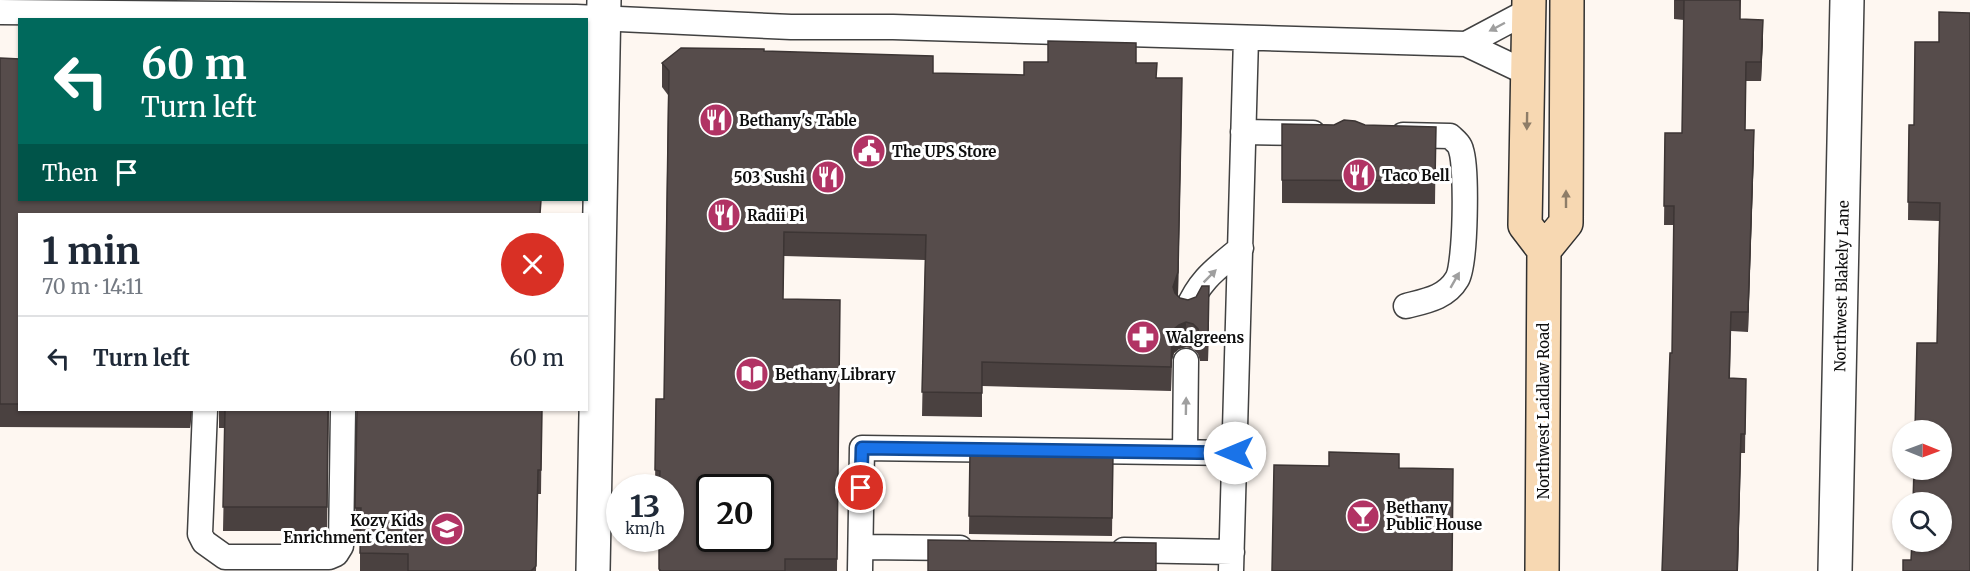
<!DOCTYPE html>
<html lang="en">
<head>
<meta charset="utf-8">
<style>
	:root { --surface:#fff; --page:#f6f6f7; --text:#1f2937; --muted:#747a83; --line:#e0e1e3 }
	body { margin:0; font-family:Merriweather,serif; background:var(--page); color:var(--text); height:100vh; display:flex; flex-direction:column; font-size:22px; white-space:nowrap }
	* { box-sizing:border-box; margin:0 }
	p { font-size:20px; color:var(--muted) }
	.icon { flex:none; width:33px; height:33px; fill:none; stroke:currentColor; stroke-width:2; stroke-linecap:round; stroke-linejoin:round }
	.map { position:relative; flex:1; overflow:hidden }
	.sheet { position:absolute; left:18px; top:213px; width:570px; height:198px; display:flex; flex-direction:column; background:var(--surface); border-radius:0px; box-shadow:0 2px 4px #0004 }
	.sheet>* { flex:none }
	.banner { position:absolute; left:18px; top:18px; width:570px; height:183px; border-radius:0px; box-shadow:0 2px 4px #0004; background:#00695c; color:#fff; overflow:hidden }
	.needle { width:39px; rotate:91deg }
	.fabs { position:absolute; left:1892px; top:420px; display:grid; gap:12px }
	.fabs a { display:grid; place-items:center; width:60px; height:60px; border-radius:50%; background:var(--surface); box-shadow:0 2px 4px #0004; font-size:30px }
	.speed { position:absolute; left:606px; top:474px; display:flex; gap:12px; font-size:30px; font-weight:700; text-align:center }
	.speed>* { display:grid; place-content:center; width:78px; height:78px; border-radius:50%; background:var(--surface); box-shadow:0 2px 4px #0004; line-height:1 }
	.speed small { font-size:15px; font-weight:400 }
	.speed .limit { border:3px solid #111; border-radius:9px; background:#fff; color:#111 }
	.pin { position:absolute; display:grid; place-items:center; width:51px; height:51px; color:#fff; margin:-26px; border:3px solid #fff; border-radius:50%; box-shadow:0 2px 6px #0007 }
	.me { position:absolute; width:66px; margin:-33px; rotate:270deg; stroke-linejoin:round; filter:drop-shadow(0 0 4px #0008) }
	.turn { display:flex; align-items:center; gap:21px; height:126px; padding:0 24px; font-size:27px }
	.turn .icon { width:78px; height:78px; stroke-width:2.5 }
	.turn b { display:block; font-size:42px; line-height:51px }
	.then { display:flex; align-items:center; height:57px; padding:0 24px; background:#0003; gap:12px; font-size:22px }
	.round { display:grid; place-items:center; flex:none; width:63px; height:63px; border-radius:32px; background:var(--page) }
	.overview { display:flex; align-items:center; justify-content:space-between; height:102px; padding:0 24px }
	h1 { font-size:36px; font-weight:700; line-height:45px }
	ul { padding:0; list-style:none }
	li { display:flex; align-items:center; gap:18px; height:84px; padding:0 24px; border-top:2px solid var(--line) }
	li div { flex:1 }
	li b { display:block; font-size:22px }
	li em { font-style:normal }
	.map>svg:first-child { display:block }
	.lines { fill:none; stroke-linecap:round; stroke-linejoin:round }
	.service-casing { stroke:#414141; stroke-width:27 }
	.minor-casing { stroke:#414141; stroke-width:36 }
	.secondary-casing { stroke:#303030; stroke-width:36 }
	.service { stroke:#fff; stroke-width:24 }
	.minor { stroke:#fff; stroke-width:33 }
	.secondary { stroke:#f7d8b2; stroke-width:33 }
	.wall { fill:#4a4140 }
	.shaded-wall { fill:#3c3534 }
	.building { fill:#564c4b; stroke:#3c3534; stroke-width:1.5; fill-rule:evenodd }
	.oneway { fill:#9f9f9f }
	.oneway2 { fill:#8e7d68 }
	.route-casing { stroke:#114b97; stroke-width:15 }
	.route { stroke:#1a73e8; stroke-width:10 }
	.labels { text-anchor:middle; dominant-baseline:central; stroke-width:6; stroke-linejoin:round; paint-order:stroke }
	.poi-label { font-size:15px; font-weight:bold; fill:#0e0e0e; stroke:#fff; text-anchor:start }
	.street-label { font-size:15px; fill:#0e0e0e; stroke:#fff }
</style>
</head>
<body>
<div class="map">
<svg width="1970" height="571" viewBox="0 0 1970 571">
	<rect width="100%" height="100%" fill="#fef7f1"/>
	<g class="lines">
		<defs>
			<path id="service" d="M0 12 576 17 791 27H893L1466 44 1527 73
				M1466 44 1528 11
				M1243 132 1313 133
				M1403 135 1450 136C1454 140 1460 144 1461 150 1467 167 1466 265 1457 279 1446 298 1425 301 1406 306
				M1187 310C1200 279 1216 269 1241 248
				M205 410 200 534 204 542 225 557H329L336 554 341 546 343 410
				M1185 452 1186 361
				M861 547 960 548
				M1124 550 1232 552
				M860 571 862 448 1235 453
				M1231 571 1246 38"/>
			<g id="minor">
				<path d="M593 571 604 0"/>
				<path id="s1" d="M1835 571 1847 0"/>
			</g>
			<path id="secondary" d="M1529 0 1525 225 1544 250 1542 571
				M1544 250 1566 223 1567 0"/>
		</defs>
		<use href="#service" class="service-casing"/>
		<use href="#minor" class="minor-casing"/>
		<use href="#secondary" class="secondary-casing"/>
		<use href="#service" class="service"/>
		<use href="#minor" class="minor"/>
		<use href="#secondary" class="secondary"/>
	</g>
	<path class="wall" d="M1674 0H1741L1740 19 1763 39 1761 81H1746L1745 130 1754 149 1748 332 1731 331 1730 378 1746 379 1745 453H1741L1738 571H1662L1672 353 1674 225H1664L1665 133H1682L1684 20 1674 19Z
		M1939 42 1970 571 1911 560 1937 343 1939 221 1908 220 1909 125H1914Z
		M764 51 933 73 1024 75 1136 63 1157 78 1182 102 1178 296 1180 298 1209 311 1208 361H1200L1198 354 1193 349 1186 347 1179 349 1174 353 1172 360 1171 391 982 386V417L922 416 925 260 784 256 783 299 840 300 837 571H659V538L670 488H655L656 399H664L668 95 662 87V63Z
		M0 58 20 214V410H192L190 428 0 427Z
		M1282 124 1436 127 1435 204 1282 203Z
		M219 410H329L327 531H223L225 428H219Z
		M357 410H542L541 494H538L536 571H360V532L355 531Z
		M970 452 1113 455 1112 536 969 534Z"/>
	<path class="shaded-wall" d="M1763 20V39L1761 81V62Z
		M1182 78 1178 296 1173 312V287Z
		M1754 130V149L1748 332V312Z
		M1209 286V311L1208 361V337Z
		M1186 322V347L1179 349 1174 353 1172 360 1171 391 1172 336 1174 329 1179 325Z
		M190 410H192L190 428Z
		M1741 434 1738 571H1737Z"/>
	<path class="building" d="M1675 0H1740V19L1763 20 1761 62H1746L1745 130H1754L1748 312H1731L1729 378 1746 379 1745 434H1741L1737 571H1662L1670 353H1672L1674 206H1664L1665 133H1682L1684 0Z
		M1939 12 1970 13V571H1903V560H1911L1912 542H1941V502H1913L1914 470H1941V430H1915L1917 343H1937L1940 203 1908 202 1909 125H1914L1915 42H1939Z
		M1048 41 1136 43V63H1157L1156 78H1182L1178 272 1173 287 1175 293 1180 298 1188 300 1196 297 1202 286H1209L1208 337H1200L1198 329 1193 324 1186 322 1179 325 1174 329 1172 336 1171 367 982 362V393L922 392 926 235 784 232 783 299 840 300 837 559H785V571H661L659 569V538H670V488H659L660 471 655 470 656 399H664L669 71 662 63 681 48 764 49V51L933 56V73L1024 75V62H1048ZM710 488H760V538H710Z
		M0 58 20 59V200H541L540 214H20V404H0Z
		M1344 120 1355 121 1365 125 1436 127 1435 181 1282 180V124L1334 125Z
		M225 410H328L327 507H223Z
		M357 410H542L541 470H538L536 566 531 571H408V554L360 553 361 508H355Z
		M970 452 1113 455 1112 518 969 516Z
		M1329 452 1399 454V468L1453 469 1452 571H1272L1274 465 1329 466Z
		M928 540 1156 543V571H928Z"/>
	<defs><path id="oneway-solid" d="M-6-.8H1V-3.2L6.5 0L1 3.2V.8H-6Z" transform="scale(1.5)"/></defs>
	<g class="oneway">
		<use href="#oneway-solid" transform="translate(1497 27) rotate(152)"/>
		<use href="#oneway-solid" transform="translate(1210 276) rotate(-45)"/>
		<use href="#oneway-solid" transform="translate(1455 280) rotate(-60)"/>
		<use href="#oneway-solid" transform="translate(1186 406) rotate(-89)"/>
	</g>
	<g class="oneway2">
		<use href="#oneway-solid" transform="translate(1527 121) rotate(91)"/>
		<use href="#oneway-solid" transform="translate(1566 199) rotate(-90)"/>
	</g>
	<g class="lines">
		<defs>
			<path id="route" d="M861 488 862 448 1235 453"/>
		</defs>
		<use href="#route" class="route-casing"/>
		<use href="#route" class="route"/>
	</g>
	<defs>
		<symbol id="restaurant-disc" viewBox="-11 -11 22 22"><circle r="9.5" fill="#b13364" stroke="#fff"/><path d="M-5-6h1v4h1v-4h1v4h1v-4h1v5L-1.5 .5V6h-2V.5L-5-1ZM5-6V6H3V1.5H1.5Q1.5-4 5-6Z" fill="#fff"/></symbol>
		<symbol id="civic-disc" viewBox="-11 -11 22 22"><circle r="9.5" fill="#b13364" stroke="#fff"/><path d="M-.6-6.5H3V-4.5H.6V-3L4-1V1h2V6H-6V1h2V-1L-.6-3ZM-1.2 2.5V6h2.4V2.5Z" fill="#fff"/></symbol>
		<symbol id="pharmacy-disc" viewBox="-11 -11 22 22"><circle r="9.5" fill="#b13364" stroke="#fff"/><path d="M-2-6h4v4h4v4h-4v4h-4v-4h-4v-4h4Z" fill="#fff"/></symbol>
		<symbol id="library-disc" viewBox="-11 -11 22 22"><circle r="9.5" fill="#b13364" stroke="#fff"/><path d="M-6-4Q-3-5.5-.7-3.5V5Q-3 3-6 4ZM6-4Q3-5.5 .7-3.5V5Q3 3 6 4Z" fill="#fff"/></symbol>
		<symbol id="bar-disc" viewBox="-11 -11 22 22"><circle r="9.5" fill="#b13364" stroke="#fff"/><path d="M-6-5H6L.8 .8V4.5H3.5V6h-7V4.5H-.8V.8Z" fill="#fff"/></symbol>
		<symbol id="school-disc" viewBox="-11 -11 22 22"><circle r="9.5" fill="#b13364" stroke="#fff"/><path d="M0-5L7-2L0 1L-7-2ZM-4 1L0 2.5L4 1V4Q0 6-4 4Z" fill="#fff"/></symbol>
	</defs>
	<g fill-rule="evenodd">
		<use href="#restaurant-disc" x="697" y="101" width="38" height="38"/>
		<use href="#civic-disc" x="850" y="132" width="38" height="38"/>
		<use href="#restaurant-disc" x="1340" y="156" width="38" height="38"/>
		<use href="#restaurant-disc" x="809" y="158" width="38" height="38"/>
		<use href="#restaurant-disc" x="705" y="196" width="38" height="38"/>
		<use href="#pharmacy-disc" x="1124" y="318" width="38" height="38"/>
		<use href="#library-disc" x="733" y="355" width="38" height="38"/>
		<use href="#bar-disc" x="1344" y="497" width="38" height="38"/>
		<use href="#school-disc" x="428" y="510" width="38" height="38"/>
	</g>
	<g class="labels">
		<g class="poi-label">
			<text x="739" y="120">Bethany's Table</text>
			<text x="892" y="151">The UPS Store</text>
			<text x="1382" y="175">Taco Bell</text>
			<text x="805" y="177" text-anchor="end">503 Sushi</text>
			<text x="747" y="215">Radii Pi</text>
			<text x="1166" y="337">Walgreens</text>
			<text x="775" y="374">Bethany Library</text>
			<text x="1386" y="507">Bethany<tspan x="1386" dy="17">Public House</tspan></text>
			<text x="424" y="520" text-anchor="end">Kozy Kids<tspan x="424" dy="17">Enrichment Center</tspan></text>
		</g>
		<g class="street-label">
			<text stroke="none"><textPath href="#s1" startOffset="285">Northwest Blakely Lane</textPath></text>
			<text transform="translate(1543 411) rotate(-90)">Northwest Laidlaw Road</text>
		</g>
	</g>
</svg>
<div class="fabs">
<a><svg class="needle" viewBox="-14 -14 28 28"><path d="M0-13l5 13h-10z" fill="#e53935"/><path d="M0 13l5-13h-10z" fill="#747a83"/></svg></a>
<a><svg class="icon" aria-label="search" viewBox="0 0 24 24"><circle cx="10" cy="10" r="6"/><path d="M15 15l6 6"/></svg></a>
</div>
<div class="speed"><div>13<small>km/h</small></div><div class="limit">20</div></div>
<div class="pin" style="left:861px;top:488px;background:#d93025"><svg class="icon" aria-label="arrive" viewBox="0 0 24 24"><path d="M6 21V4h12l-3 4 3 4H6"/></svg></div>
<svg class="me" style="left:1235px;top:453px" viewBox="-20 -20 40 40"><circle r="19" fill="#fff"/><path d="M0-13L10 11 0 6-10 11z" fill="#1a73e8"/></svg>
<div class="banner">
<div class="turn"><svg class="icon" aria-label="left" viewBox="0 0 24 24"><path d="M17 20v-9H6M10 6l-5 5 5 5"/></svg><div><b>60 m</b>Turn left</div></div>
<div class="then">Then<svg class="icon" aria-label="arrive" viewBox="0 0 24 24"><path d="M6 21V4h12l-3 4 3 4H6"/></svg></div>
</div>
<section class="sheet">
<div class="overview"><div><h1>1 min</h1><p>70 m · 14:11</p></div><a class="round" style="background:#d93025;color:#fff"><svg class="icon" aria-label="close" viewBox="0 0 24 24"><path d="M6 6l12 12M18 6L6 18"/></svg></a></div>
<ul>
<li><svg class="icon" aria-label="left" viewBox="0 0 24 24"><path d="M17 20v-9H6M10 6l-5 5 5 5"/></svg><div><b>Turn left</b></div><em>60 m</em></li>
</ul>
</section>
</div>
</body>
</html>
